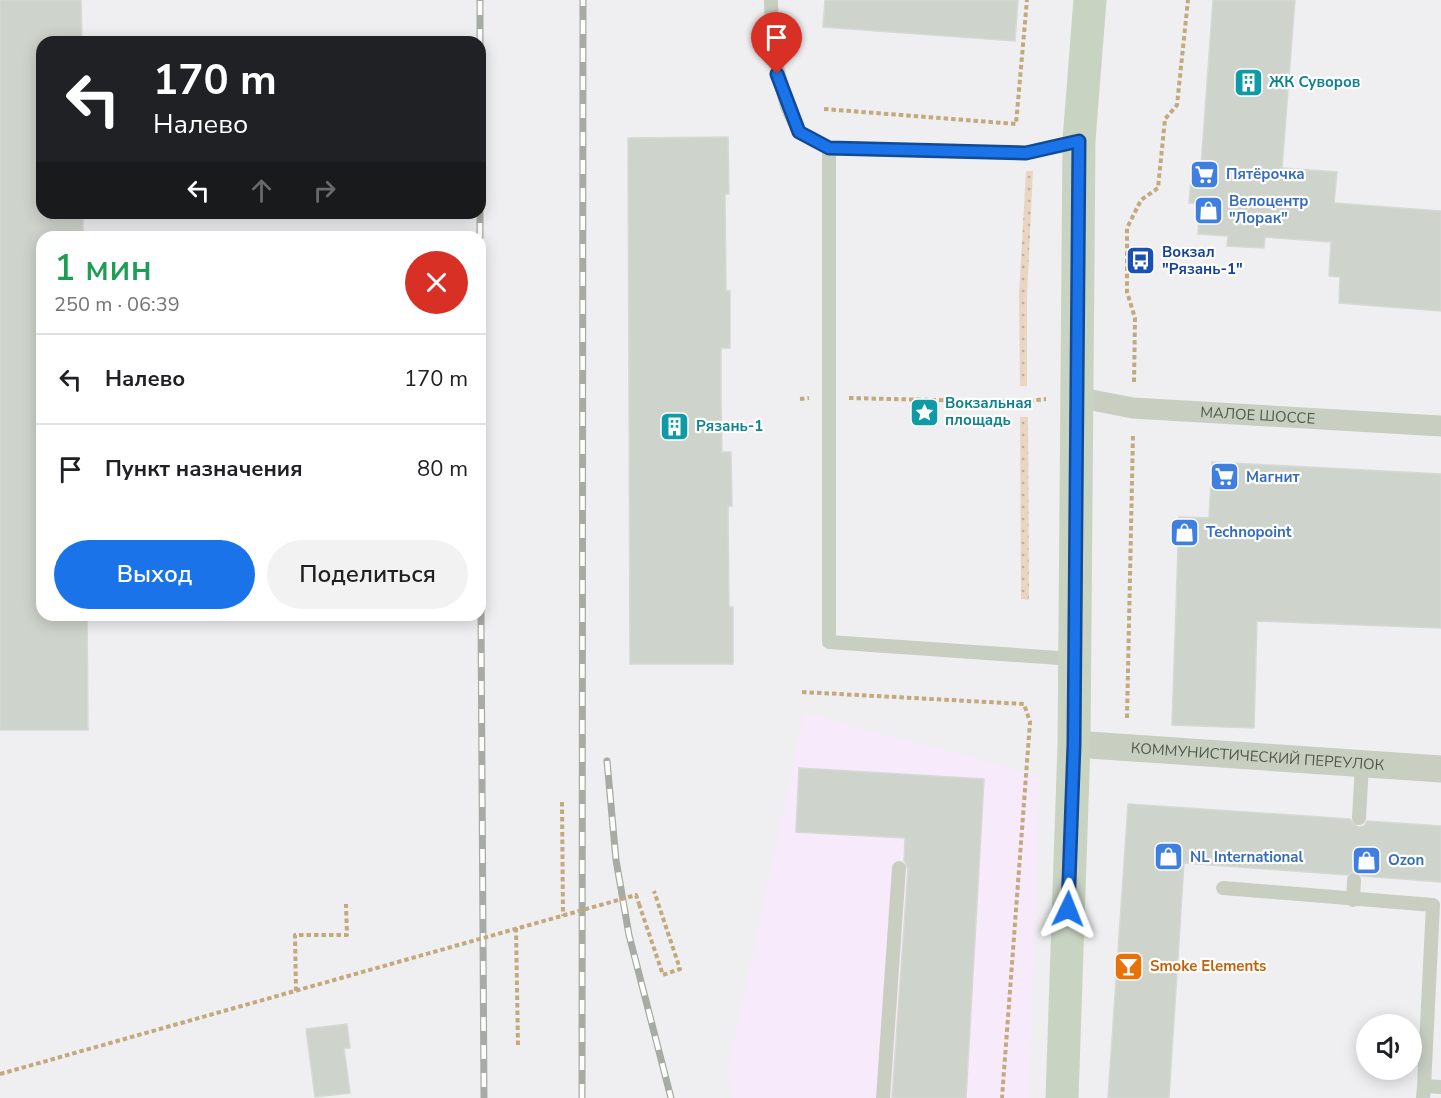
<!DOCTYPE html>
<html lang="ru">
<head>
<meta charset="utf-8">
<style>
	:root { --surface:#fff; --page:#f2f2f2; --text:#202124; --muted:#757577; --line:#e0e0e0; --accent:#1a73e8 }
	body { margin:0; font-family:"Nunito Sans",sans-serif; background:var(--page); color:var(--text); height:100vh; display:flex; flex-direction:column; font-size:22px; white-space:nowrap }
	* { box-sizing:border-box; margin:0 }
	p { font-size:20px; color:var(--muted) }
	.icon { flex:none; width:33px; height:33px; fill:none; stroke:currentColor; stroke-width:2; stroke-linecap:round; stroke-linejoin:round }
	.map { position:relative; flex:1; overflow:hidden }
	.sheet { position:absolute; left:36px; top:231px; width:450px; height:390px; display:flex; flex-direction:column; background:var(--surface); border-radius:18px; box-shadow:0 3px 15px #0003 }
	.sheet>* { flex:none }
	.hud { position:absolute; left:36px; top:36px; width:450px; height:183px; border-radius:18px; box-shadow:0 3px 15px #0003; background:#202124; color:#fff; overflow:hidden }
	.controls { position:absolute; left:1356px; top:1014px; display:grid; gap:12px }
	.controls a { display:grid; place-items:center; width:66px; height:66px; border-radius:50%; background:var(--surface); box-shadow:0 3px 15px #0003; font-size:30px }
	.pin { position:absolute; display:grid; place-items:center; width:51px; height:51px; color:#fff; margin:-62px -26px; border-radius:50% 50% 50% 0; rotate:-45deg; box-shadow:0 0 6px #0007 }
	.pin .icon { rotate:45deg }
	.me { position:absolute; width:66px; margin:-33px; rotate:2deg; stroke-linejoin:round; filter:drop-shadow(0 0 4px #0008) }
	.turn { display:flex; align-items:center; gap:21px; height:126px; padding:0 18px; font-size:27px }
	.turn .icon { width:78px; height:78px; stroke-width:2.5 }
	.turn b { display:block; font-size:42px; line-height:51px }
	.lanes { display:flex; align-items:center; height:57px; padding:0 18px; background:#0003; justify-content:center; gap:30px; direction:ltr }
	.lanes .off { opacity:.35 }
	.round { display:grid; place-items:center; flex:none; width:63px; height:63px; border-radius:32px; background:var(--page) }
	.headline { display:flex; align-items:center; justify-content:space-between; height:102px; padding:0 18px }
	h1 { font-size:36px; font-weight:600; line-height:45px; color:#1e9e55 }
	.primary-button { display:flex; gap:12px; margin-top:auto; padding:12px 18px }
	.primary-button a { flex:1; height:69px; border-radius:36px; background:var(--accent); color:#fff; font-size:24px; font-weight:600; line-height:69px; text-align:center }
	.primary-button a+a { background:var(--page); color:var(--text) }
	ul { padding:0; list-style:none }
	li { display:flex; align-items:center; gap:18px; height:90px; padding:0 18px; border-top:2px solid var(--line) }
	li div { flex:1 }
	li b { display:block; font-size:22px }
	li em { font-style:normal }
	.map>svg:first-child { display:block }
	.commercial { fill:#f7eafa }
	.grass { fill:url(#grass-dots) }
	.building { fill:#ced3cc; stroke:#d5d9d3; stroke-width:1.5 }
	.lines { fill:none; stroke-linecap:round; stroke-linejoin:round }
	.path { stroke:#c4a87e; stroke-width:4; stroke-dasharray:4.5 3; stroke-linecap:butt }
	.service { stroke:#c8cfc1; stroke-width:14 }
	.pedestrian { stroke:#c8cfc1; stroke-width:21 }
	.minor { stroke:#c8cfc1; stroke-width:27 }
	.secondary { stroke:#c9d3c2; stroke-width:33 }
	.rail-casing { stroke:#a6aba3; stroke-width:7 }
	.rail { stroke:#fff; stroke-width:4.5; stroke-dasharray:14; stroke-linecap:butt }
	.path-bridge { stroke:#c4a87e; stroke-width:4; stroke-dasharray:4.5 3; stroke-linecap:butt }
	.route-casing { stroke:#114b97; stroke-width:15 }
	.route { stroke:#1a73e8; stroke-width:10 }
	.labels { text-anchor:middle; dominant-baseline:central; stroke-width:4.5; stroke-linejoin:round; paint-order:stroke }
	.culture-label { font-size:15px; font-weight:bold; fill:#0d838f; stroke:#fff; text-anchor:start }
	.shop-label { font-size:15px; font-weight:bold; fill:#366cbe; stroke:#fff; text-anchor:start }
	.transit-label { font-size:15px; font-weight:bold; fill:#164399; stroke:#fff; text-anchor:start }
	.street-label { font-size:15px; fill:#505a49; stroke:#fff }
	.food-label { font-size:15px; font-weight:bold; fill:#c56008; stroke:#fff; text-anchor:start }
</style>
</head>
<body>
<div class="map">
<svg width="1441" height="1098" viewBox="0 0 1441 1098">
	<defs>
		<pattern id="grass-dots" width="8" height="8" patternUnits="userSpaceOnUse" patternTransform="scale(1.5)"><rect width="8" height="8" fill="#ead5c2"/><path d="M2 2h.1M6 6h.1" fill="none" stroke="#c0b0a0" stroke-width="1.8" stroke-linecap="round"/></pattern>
	</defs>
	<rect width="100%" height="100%" fill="#efeff1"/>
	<path class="commercial" d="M804 713 1040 776 1029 1098H734L727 1074Z"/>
	<path class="grass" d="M1026 171H1033L1027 295V386H1020L1019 295Z
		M1020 417H1028L1029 600 1021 599Z"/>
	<path class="building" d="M0 0H81L82 42H42V213H83V237H42V615H87L88 730H0Z
		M825 0H1018L1015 41 823 27Z
		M1213 0H1295L1282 168 1337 172 1334 203 1441 211V311L1339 303 1340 277 1329 276 1331 242 1265 237 1264 248 1227 246 1228 236 1198 234 1200 203H1189L1192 165 1201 166Z
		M728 137 729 194H725L726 291H730V348H721V400L722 452H731L732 506H728L729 607H733V664H630L628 138Z
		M1212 462 1441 474V628L1257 621 1254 728 1172 725 1179 517 1209 518Z
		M799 768 984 779 966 1098H892L908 869 904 860 905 838 796 832Z
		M1128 804 1350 819 1358 827 1364 826 1367 821 1441 826V882L1362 876 1355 871 1347 875 1184 863 1169 1098H1108Z
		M347 1024 350 1048H344L350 1093 315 1097 306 1029Z"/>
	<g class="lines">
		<path class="path" d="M824 109 1016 124 1027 0
			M1134 382 1135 318 1127 292V228L1141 200 1158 188 1165 119 1177 105 1188 0
			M849 398 1020 402 1046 399
			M800 399 809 398
			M802 692 1024 704 1030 722 1002 1098
			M1127 718 1133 434
			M562 802 563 916
			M639 904 663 975 680 969 654 891
			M516 928 518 1046
			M296 991 295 935H347L346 904"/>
		<path class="service" d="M771 0 772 47 787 107 799 132 829 148
			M1074 659 829 642V148L1026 153 1079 140
			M1359 818 1362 764
			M1223 888 1433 905 1424 1086
			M1353 900 1354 880
			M883 1098 899 868
			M1423 1098 1424 1086 1441 1087"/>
		<path class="pedestrian" id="s1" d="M1076 397 1133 408 1441 426"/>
		<path class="minor" id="s2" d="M1074 744 1441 769"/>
		<path class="secondary" d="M1062 1098 1074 744 1079 140 1090 0"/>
		<defs>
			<path id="rail" d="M480 43V0
				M480 237V213
				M480 457 484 1098
				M607 761 616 860 629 935 671 1098
				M582 1098 583 0"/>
		</defs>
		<use href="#rail" class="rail-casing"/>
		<use href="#rail" class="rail"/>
		<path class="path-bridge" d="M0 1074 636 895 639 904"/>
	</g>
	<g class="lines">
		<defs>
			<path id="route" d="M777 74 799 132 829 148 1026 153 1079 141 1074 744 1068 909"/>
		</defs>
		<use href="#route" class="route-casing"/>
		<use href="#route" class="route"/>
	</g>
	<defs>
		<symbol id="building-square" viewBox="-11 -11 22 22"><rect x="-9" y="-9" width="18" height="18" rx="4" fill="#0f9aa8" stroke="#fff"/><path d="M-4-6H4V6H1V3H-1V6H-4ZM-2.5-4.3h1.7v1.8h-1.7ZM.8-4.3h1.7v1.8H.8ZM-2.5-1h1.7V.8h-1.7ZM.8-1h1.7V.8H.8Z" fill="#fff"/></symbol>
		<symbol id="supermarket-square" viewBox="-11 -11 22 22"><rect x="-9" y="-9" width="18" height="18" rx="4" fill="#3f7fe0" stroke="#fff"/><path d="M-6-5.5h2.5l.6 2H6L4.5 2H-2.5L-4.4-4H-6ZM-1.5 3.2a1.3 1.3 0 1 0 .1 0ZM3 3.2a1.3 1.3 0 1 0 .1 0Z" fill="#fff"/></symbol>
		<symbol id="shop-square" viewBox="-11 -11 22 22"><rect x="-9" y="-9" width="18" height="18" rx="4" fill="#3f7fe0" stroke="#fff"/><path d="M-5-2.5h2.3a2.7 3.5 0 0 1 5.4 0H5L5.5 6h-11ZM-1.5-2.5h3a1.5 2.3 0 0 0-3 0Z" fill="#fff"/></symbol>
		<symbol id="bus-square" viewBox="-11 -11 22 22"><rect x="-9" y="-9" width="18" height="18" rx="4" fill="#1a4fb4" stroke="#fff"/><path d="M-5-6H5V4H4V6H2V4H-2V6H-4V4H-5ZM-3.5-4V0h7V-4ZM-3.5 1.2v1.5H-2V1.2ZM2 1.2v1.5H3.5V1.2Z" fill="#fff"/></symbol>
		<symbol id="sight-square" viewBox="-11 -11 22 22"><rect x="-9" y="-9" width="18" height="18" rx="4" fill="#0f9aa8" stroke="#fff"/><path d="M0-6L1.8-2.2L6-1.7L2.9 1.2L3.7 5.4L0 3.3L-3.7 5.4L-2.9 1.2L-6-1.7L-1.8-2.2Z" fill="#fff"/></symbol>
		<symbol id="bar-square" viewBox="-11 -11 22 22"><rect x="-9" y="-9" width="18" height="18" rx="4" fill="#e8710a" stroke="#fff"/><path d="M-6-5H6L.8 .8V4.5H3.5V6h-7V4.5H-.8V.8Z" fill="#fff"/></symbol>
	</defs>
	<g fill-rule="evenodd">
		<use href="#building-square" x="1232" y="66" width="33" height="33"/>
		<use href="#supermarket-square" x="1188" y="158" width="33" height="33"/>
		<use href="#shop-square" x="1192" y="194" width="33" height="33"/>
		<use href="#bus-square" x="1124" y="244" width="33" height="33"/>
		<use href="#sight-square" x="908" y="396" width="33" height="33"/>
		<use href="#building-square" x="658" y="410" width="33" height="33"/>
		<use href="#supermarket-square" x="1208" y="460" width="33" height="33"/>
		<use href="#shop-square" x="1168" y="516" width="33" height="33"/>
		<use href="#shop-square" x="1152" y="840" width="33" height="33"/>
		<use href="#shop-square" x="1350" y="844" width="33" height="33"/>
		<use href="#bar-square" x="1112" y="950" width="33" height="33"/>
	</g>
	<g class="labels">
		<g class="culture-label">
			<text x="1269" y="82">ЖК Суворов</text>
			<text x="945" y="403">Вокзальная<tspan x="945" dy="17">площадь</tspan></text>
			<text x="696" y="426">Рязань-1</text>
		</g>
		<g class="shop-label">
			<text x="1226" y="174">Пятёрочка</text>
			<text x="1229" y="201">Велоцентр<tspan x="1229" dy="17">"Лорак"</tspan></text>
			<text x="1246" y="477">Магнит</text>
			<text x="1206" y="532">Technopoint</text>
			<text x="1190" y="857">NL International</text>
			<text x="1388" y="860">Ozon</text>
		</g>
		<g class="transit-label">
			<text x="1162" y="252">Вокзал<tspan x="1162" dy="17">"Рязань-1"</tspan></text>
		</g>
		<g class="street-label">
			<text stroke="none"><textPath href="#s1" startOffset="183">МАЛОЕ ШОССЕ</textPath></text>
			<text stroke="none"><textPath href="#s2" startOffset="184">КОММУНИСТИЧЕСКИЙ ПЕРЕУЛОК</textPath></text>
		</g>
		<g class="food-label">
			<text x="1150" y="966">Smoke Elements</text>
		</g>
	</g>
</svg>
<div class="controls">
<a><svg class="icon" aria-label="sound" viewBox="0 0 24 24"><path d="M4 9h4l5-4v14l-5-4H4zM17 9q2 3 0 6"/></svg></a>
</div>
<div class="pin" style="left:777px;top:74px;background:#d93025"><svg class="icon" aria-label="arrive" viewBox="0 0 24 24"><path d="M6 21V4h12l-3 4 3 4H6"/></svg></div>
<svg class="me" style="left:1068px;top:909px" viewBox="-20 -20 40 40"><path d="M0-17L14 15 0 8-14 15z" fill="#1a73e8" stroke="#fff" stroke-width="4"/></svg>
<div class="hud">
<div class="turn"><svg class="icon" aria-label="left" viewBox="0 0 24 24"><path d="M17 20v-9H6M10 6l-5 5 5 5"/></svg><div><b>170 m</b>Налево</div></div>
<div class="lanes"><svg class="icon" aria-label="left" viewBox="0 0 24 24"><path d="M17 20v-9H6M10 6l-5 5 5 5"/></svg><svg class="icon off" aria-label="ahead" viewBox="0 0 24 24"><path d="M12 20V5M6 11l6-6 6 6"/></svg><svg class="icon off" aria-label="right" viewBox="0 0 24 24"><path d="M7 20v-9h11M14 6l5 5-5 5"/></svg></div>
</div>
<section class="sheet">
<div class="headline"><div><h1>1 мин</h1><p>250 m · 06:39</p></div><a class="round" style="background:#d93025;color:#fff"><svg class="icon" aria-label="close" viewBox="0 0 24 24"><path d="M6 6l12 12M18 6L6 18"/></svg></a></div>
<ul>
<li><svg class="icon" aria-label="left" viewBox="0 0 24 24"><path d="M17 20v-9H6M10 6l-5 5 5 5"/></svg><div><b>Налево</b></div><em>170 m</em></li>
<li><svg class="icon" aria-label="arrive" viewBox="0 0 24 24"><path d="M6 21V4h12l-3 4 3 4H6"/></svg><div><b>Пункт назначения</b></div><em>80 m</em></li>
</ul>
<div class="primary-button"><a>Выход</a><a>Поделиться</a></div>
</section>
</div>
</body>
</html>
